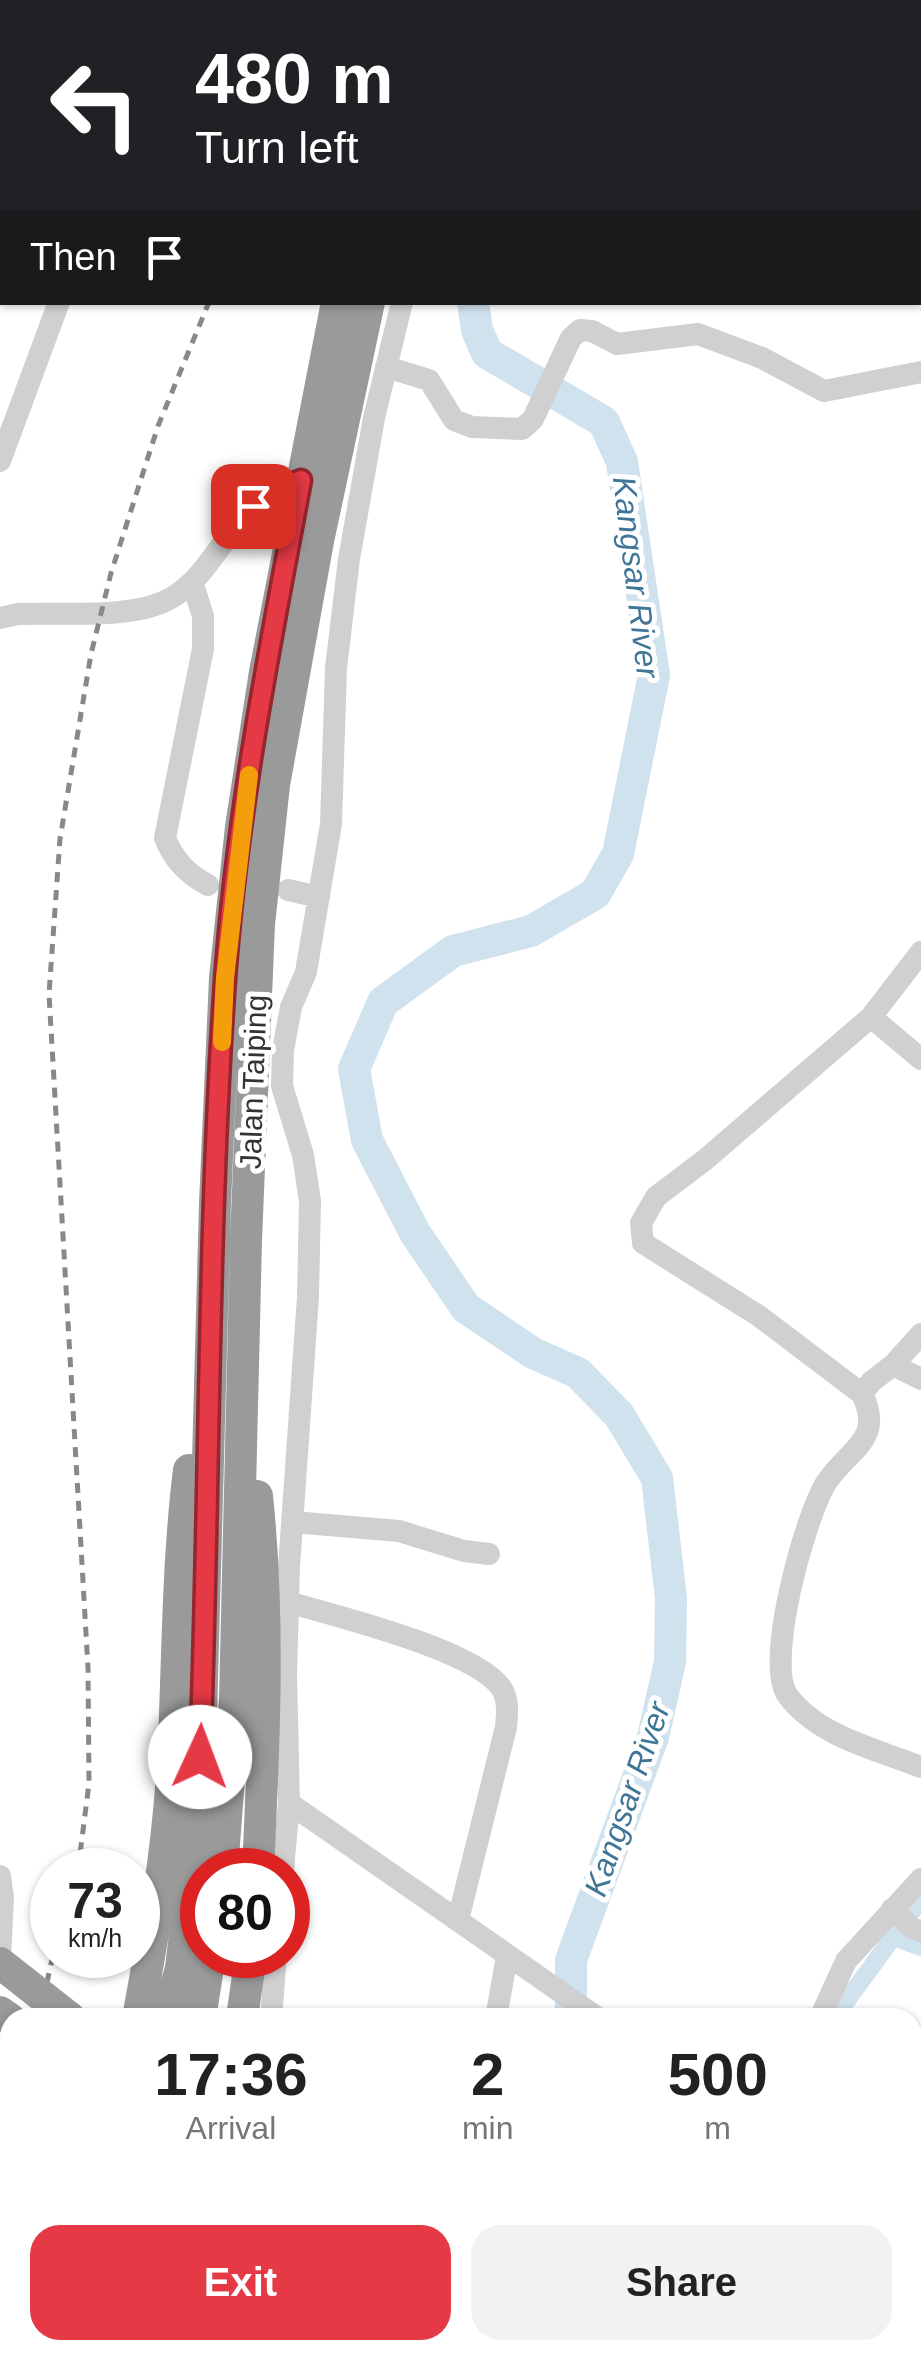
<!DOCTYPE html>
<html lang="en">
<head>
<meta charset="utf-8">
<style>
	:root { --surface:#fff; --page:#f2f2f2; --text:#222; --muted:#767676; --accent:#e63946 }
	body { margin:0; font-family:Arial,sans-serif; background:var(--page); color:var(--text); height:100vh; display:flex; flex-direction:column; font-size:38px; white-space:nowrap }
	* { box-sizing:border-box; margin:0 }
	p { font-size:32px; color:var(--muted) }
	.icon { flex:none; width:55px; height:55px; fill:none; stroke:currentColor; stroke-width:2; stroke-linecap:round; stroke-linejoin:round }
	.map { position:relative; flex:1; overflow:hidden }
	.details { position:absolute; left:0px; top:2008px; width:922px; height:352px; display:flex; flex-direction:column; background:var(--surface); border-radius:30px 30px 0 0; box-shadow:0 2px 8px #0004 }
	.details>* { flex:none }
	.banner { position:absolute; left:0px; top:0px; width:922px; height:305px; box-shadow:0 2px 8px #0004; background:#202124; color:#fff; overflow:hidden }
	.speed { position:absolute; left:30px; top:1848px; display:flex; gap:20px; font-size:50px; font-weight:700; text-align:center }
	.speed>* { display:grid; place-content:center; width:130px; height:130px; border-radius:50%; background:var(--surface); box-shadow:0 2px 8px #0004; line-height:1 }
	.speed small { font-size:25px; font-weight:400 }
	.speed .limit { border:15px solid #d22; background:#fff; color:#111 }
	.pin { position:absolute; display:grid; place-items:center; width:85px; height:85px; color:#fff; margin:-42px; border-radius:20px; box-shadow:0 5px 15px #0006 }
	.me { position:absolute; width:110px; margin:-55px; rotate:2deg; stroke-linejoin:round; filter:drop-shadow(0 0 8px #0008) }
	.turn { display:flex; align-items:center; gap:35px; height:210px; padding:0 30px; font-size:45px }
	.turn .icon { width:130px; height:130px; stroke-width:2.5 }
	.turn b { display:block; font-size:70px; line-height:85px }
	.then { display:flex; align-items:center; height:95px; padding:0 30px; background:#0003; gap:20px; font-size:38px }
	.eta { display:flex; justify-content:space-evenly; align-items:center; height:170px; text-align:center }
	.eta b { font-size:60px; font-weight:600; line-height:70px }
	.primary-button { display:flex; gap:20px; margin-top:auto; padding:20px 30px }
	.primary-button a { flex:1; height:115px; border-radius:30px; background:var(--accent); color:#fff; font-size:40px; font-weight:600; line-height:115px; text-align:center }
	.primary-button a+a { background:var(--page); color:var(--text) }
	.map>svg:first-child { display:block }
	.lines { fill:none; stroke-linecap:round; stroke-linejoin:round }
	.canal { stroke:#cfe2ee; stroke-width:18 }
	.river { stroke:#cfe2ee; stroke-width:32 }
	.minor { stroke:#d0d0d0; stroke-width:22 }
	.highway { stroke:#9a9a9a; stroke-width:32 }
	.rail { stroke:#888; stroke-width:5; stroke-dasharray:10 8; stroke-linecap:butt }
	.highway-bridge { stroke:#9a9a9a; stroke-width:32 }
	.route-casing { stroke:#96252e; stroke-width:25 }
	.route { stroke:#e63946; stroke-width:18 }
	.slow { stroke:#f59e0b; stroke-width:18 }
	.labels { text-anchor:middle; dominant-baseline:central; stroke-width:10; stroke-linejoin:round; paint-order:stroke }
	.street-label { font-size:30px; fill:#333; stroke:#fff }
	.water-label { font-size:32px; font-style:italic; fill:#3f7597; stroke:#fff }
</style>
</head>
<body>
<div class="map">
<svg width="921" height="2358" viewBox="0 0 921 2358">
	<rect width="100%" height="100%" fill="#fff"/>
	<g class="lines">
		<path class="canal" d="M891 1936 921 1947
			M834 2018 921 1899
			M670 2358 673 2350"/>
		<path class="river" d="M920 160 921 161
			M473 302 477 330 487 353 604 422 622 462 654 675 618 854 595 894 531 931 453 951 383 1002 354 1069 367 1140 415 1233 466 1308 533 1353 578 1373 619 1415 657 1478 671 1598 670 1662 653 1737 571 1960V2018"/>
		<path class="minor" d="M227 2 228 0
			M541 2 543 0
			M386 367 429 380 454 420 472 427 522 429 533 419 571 338 580 330 592 331 617 344 698 334 762 358 824 391 921 372
			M0 461 59 302
			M192 582 203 616V649L165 838C174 860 187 874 208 885
			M0 618 18 614C61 612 134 620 171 598 207 578 224 533 254 506 267 493 284 487 301 480
			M288 890 319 897
			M871 1017 921 1059
			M893 1365 921 1334
			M921 1379 893 1365 871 1382 862 1394C885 1440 848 1449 826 1483 805 1517 764 1664 788 1696 819 1737 876 1749 921 1767
			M862 1394 759 1316 643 1243 641 1223 656 1197 706 1159 871 1017 921 952
			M293 1522 399 1531 464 1551 489 1554
			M288 1602C335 1616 477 1650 502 1689 509 1701 507 1714 506 1727L458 1920
			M289 1803 598 2018
			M283 1870 289 1803 286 1675 289 1567 308 1297 310 1201 303 1155 282 1086 283 1050 291 1007 306 972 331 824 336 668 349 559 374 418 402 302
			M0 1876 3 1898 0 1958
			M892 1909 912 1928 921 1931
			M271 2018 276 1955
			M496 2018 507 1956
			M820 2018 846 1961 921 1879
			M912 2245 921 2251
			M271 2358 272 2350
			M689 2358 691 2350"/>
		<path class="highway" d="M463 2 465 0
			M502 2 504 0
			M257 1496C270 1619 264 1746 258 1870
			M222 1870 235 1699 246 1240 259 924 274 785 318 541 369 302
			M0 2012 10 2019
			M138 2018C154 1932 168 1847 173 1760 178 1663 177 1567 189 1470
			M167 2018 181 1968 198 1826 215 1203 225 978 241 827 265 672 337 302
			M200 2018 210 1955
			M242 2018 251 1955
			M447 2350 457 2358
			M498 2350 508 2358
			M27 2358 31 2350
			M63 2358 67 2350
			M103 2358 106 2350
			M139 2358 142 2350"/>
		<path class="rail" d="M391 2 393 0
			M78 1870 89 1783 88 1668 49 994 60 839 91 654 111 573 158 426 209 302
			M39 2018 53 1955
			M0 2166 10 2128
			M0 2202 10 2174"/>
		<path class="highway-bridge" d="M0 1963 70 2018"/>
	</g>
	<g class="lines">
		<defs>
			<path id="route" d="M200 1757C210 1498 207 1238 225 980 237 811 270 645 301 480L271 492 253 506"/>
		</defs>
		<use href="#route" class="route-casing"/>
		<use href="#route" class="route"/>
		<path class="slow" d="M222 1042 225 978 249 775"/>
	</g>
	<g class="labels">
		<g class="street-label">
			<text transform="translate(253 1082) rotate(-88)">Jalan Taiping</text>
		</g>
		<g class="water-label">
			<text transform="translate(636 577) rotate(83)">Kangsar River</text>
			<text transform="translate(627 1799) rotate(-71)">Kangsar River</text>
		</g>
	</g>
</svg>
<div class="speed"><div>73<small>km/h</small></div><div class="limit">80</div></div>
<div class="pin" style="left:253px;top:506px;background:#d93025"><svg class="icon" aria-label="arrive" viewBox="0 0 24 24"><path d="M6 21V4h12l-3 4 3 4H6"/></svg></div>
<svg class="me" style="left:200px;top:1757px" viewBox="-20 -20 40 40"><circle r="19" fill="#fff"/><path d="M0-13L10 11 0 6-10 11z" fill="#e63946"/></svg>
<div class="banner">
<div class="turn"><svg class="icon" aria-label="left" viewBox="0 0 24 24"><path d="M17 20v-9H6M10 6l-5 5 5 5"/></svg><div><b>480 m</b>Turn left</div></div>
<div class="then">Then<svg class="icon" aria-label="arrive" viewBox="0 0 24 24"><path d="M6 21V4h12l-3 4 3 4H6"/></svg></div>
</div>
<section class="details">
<div class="eta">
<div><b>17:36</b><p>Arrival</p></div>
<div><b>2</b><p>min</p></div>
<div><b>500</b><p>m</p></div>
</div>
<div class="primary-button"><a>Exit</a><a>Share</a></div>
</section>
</div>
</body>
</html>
